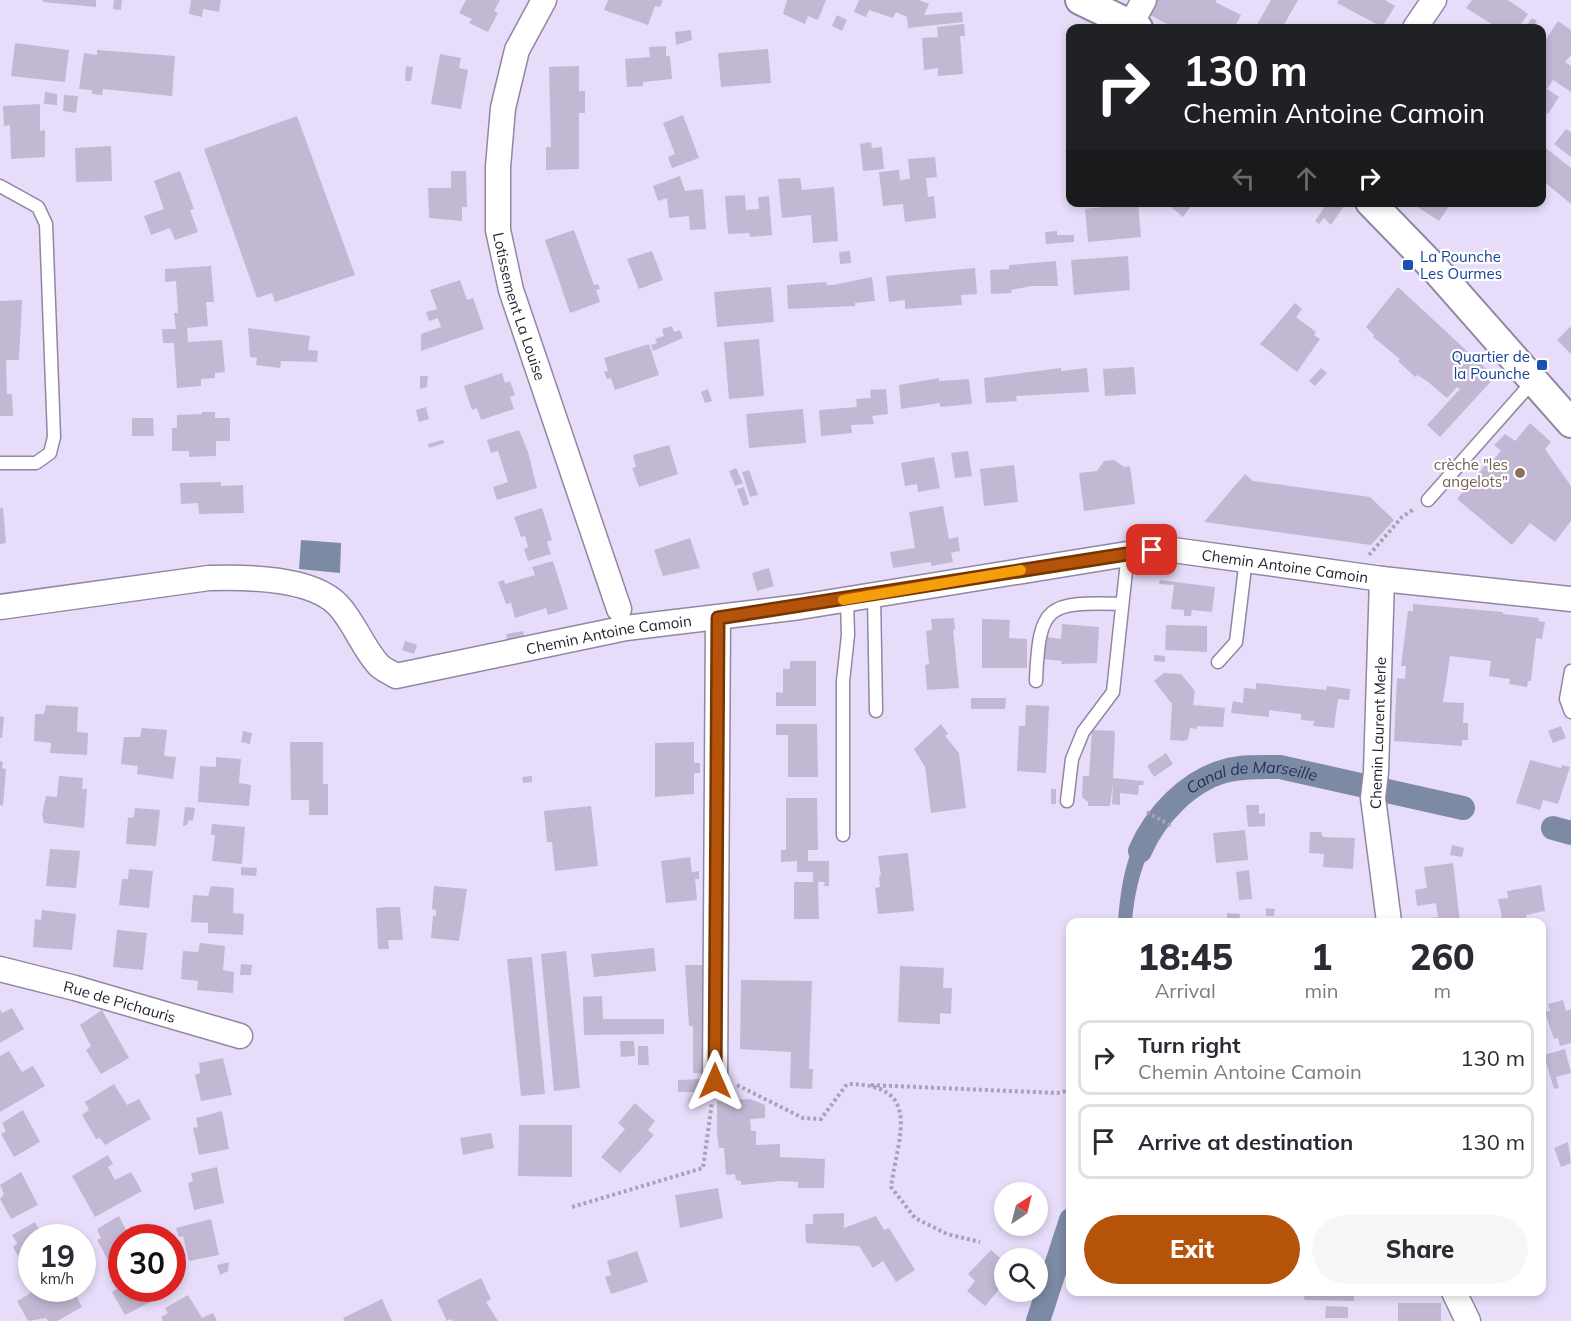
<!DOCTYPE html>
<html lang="en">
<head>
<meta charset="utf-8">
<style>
	:root { --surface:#fff; --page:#f7f7f7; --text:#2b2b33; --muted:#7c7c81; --line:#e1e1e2; --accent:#b45309 }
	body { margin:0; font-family:Mulish,sans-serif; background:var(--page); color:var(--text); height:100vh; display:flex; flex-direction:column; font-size:22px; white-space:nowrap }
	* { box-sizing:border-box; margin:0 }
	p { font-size:20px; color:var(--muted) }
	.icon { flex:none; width:33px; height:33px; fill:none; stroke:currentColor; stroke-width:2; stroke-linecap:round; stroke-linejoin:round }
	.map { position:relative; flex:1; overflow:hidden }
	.sheet { position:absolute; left:1066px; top:918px; width:480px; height:378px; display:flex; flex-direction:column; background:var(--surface); border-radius:12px; box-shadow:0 3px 9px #0003 }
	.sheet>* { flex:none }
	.top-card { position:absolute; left:1066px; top:24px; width:480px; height:183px; border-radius:12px; box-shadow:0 3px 9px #0003; background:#202124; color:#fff; overflow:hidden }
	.needle { width:39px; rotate:35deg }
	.buttons { position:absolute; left:994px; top:1182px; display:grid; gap:12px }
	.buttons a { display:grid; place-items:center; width:54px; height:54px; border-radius:50%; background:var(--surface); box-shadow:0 3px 9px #0003; font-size:30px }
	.speed { position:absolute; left:18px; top:1224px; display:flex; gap:12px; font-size:30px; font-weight:700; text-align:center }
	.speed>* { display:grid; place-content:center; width:78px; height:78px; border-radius:50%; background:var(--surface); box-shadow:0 3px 9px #0003; line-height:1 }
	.speed small { font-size:15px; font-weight:400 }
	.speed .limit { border:9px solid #d22; background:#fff; color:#111 }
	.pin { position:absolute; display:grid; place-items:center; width:51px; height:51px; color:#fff; margin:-26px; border-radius:12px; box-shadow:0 3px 9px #0006 }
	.me { position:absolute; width:66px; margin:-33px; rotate:0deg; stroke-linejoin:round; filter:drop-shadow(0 0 4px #0008) }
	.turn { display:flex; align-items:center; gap:21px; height:126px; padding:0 18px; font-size:27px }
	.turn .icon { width:78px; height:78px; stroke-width:2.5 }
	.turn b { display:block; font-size:42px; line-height:51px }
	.lanes { display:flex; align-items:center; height:57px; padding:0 18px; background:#0003; justify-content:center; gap:30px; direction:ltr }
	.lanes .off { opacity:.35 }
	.eta { display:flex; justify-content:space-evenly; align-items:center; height:102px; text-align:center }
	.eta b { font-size:36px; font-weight:800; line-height:42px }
	.action { display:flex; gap:12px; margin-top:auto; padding:12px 18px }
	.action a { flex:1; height:69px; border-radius:36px; background:var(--accent); color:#fff; font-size:24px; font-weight:800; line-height:69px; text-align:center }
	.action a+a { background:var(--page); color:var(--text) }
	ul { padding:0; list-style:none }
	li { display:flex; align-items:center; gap:18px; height:75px; margin:0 12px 9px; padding:0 6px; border:3px solid var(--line); border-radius:12px }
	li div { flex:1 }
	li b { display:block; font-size:22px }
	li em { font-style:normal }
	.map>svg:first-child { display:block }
	.water { fill:#7d8aa3 }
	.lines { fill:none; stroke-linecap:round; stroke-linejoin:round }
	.canal { stroke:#7d8aa3; stroke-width:24 }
	.building { fill:#c2b8d4 }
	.service-casing { stroke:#9187a2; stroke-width:15 }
	.minor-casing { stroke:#9187a2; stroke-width:27 }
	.tertiary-casing { stroke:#9187a2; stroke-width:32 }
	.path { stroke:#a9a1b8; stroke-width:4; stroke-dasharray:3 3; stroke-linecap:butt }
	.service { stroke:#fff; stroke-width:12 }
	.minor { stroke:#fff; stroke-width:24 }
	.tertiary { stroke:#fff; stroke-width:28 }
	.route-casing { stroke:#753606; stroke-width:15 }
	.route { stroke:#b45309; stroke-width:10 }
	.slow { stroke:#f59e0b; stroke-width:10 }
	.transit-dot { fill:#1a4fb4; stroke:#fff; stroke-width:2 }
	.education-dot { fill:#8d6e63; stroke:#fff; stroke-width:2 }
	.labels { text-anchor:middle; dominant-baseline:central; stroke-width:4.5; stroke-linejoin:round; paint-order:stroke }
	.transit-label { font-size:15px; fill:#164399; stroke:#fff; text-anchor:start }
	.street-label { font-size:15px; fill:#221e29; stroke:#fff }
	.education-label { font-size:15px; fill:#785e54; stroke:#fff; text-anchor:end }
	.water-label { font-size:16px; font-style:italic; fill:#22355a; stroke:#fff }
</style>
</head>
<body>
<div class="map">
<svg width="1571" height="1321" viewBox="0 0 1571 1321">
	<rect width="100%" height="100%" fill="#e7ddfa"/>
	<path class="water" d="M301 540 341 543 340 573 299 569Z
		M1150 818 1163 827C1143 856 1135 887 1132 922H1118C1121 885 1126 849 1150 818Z"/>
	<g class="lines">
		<g class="canal">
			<path d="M1553 828 1571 833"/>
			<path id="s1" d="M1140 851C1155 816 1188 781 1225 771 1243 766 1262 767 1280 767L1463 808"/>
			<path d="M1038 1321 1071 1220"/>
		</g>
	</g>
	<path class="building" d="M43 0H96V7L43 2Z
		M114 0H122L121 10 113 9Z
		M191 0H221L219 12 203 9 202 17 189 14Z
		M466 0H500L494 11 498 13 488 32 469 23 472 19 459 13Z
		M608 0H663L660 7 655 6 648 25 604 10Z
		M787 0H826L818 20 808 16 805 24 783 14Z
		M859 0H919L929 4 924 15 962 12 963 22 908 28 907 17 896 12 893 18 869 10 866 17 854 12Z
		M1148 0H1217L1215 2 1241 15 1234 28H1175L1142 11Z
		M1271 0H1298L1282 28H1255Z
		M1339 0H1385L1395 6 1382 27 1337 3Z
		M1472 0H1508L1528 14 1518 28H1498L1466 8Z
		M837 15 847 20 842 31 832 26Z
		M1532 18 1537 21 1532 28H1525Z
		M1558 21 1571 30V55L1565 62 1571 66V92L1553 80 1547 89 1559 97 1548 114 1542 111V45Z
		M964 24 965 36H960L963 74 938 76V68L924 70 922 38 938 37 937 27Z
		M691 30 692 40 676 45 675 32Z
		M15 43 69 50 65 82 11 76Z
		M666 46V56H670L672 79 643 82V86L627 87 625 59 650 57 649 47Z
		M768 49 771 83 721 87 718 53Z
		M97 50 175 56 172 96 103 89 102 95 92 94V90L79 89 84 53 97 55Z
		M440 54 461 58 459 68 468 70 461 109 431 104Z
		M406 66 413 67 411 81H405Z
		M579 66V91H585V113H579V169L546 170V147H551L549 67Z
		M45 92 57 94V105L44 104Z
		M64 95 78 96 76 113 63 111Z
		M40 104V131L45 130V157L11 159 10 125 4 126 3 106Z
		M683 115 699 158 672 168 668 157 675 154 663 123Z
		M297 116 355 275 275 302 272 293 257 298 204 149Z
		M1566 129 1571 132V157L1554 144Z
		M871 142 872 148 882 147 884 169 863 171 860 144Z
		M1542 145 1571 168V204L1542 180Z
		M111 146 112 181 76 182 75 148Z
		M935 157 937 177 926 178 928 197 934 196 936 218 905 222 903 204 883 206 879 172 899 170 900 180 910 179 908 159Z
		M180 171 194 209 190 210 198 232 175 240 170 228 151 235 144 216 164 209 154 181Z
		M451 171H466L467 207H462V221L429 218 428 188H451Z
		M680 176 685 191 703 189 706 229 690 230 689 216 669 218 667 198 658 201 653 186Z
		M800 178 802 190 834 187 838 241 813 243 811 215 782 218 778 179Z
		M745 195 746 210 759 209 758 197 769 196 772 235 750 237 749 233 728 234 725 196Z
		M1112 202H1138L1141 237 1088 242 1085 209 1112 206Z
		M1165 202H1194L1183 217Z
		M1328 202H1340L1344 206 1331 225 1324 218 1319 224 1315 221Z
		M1418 202H1452L1439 221 1416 206Z
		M574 230 594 285 598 284 600 289 596 290 600 302 570 313 545 240Z
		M1057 231V235H1074V242L1046 244 1045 232Z
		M652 251 663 280 639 289 627 259Z
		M850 251 851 263 840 264 839 252Z
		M1128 256 1130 290 1074 295 1071 260Z
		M1056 261 1058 286H1031L1011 290 1012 293 991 294 990 270 1009 269V265Z
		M211 266 214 302H206L208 326 187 328 188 342 222 340 225 372 215 373V378L201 379V386L177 388 174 343H163L162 329H176L174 313H178L176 281 165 282V269Z
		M975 268 977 294 961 295 962 305 905 309V300L889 302 886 276Z
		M872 277 875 301 855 303V306L788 309 787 285 826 282 827 285H833Z
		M460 280 467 300 473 298 484 329 421 351V334L441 327 438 318 429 321 426 312 437 309 430 290Z
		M771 287 774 322 717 327 714 292Z
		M1398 287 1495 377 1440 437 1427 425 1460 389 1457 387 1447 398 1427 381 1417 375 1415 377 1398 361 1400 359 1373 337 1374 335 1366 327Z
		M22 300 19 360H6L7 394H12L13 416H0V301Z
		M1295 303 1302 309 1296 317 1316 332 1314 335 1320 339 1297 372 1260 344Z
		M672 326 674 332 680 330 683 338 653 351 651 345 657 343 655 339 664 336 662 329Z
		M1571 326V354L1557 340Z
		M248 328 310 336 308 350 318 351 317 362 281 361 280 368 256 365 257 358 250 357Z
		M759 339 764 396 729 399 724 342Z
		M649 344 659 375 615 390 611 378 607 379 604 372 608 371 604 358Z
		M1134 367 1136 394 1105 396 1103 369Z
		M1061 368V371L1087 368 1089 392 1016 396 1017 401 986 403 984 378Z
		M1321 368 1327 373 1315 386 1309 381Z
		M502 373 505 383 510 381 515 395 510 397 514 409 481 420 477 408 472 410 464 386Z
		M420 376H428L427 387 420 389Z
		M939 378V381L969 379 972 404 940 407V403L901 409 899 385Z
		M708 389 712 401 705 403 701 392Z
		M886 389 888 414 872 416 874 424 851 425 852 433 821 436 819 410 857 407 856 399 871 398 870 390Z
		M426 407 429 419 419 422 416 410Z
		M803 409 806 443 749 448 746 414Z
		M202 412H215V418H230V441H216V456L189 457V451H172V428H177V415L202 414Z
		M132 418H153L154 436H132Z
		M1530 423 1551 442 1545 449 1571 486V521L1555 542 1530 523 1512 545 1457 499 1492 457 1494 459 1501 451 1494 445 1505 434 1515 441Z
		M519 430 528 452 537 488 497 500 493 487 508 482 498 451 491 453 487 440Z
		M443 440 444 443 429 448 428 444Z
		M669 445 678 474 639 487 632 468 636 467 633 455Z
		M968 451 972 476 955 478 951 453Z
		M934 457 940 488 918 492 917 484 905 486 901 463Z
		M1114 460 1124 467 1130 466 1135 504 1084 511 1079 473 1097 471 1104 461Z
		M1014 465 1018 502 984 506 980 469Z
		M736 468 743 483 735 486 729 471Z
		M749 470 758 495 750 497 742 472Z
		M1245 474 1253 481 1370 497 1394 520 1371 545 1204 522Z
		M221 482V486L243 485 244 513 199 514 198 503 181 504 180 483Z
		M744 487 749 504 743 506 737 489Z
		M943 506 949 539 958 537 960 551 951 553 953 562 931 566V562L893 568 890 552 915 548 909 512Z
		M0 508H3L6 543 0 544Z
		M542 508 552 540 547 542 551 554 528 561 524 549 528 547 525 536 521 537 514 517Z
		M690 538 700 568 663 576 654 550Z
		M553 561 568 609 548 615 546 608 515 618 511 603 506 604 498 582 504 580 505 584 535 575 532 567Z
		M769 568 774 586 757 591 752 573Z
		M1160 580 1215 587 1212 612 1192 610 1191 616H1184V610L1171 609 1174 585 1159 584Z
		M1413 604 1503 612V614L1539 618 1538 621 1545 622 1542 639 1536 638 1531 681H1528L1527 687 1509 684 1510 679 1489 676 1491 661 1450 656 1443 702 1464 703 1463 723H1468V740H1462V746L1394 741 1397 678 1405 679 1406 666H1401L1408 611H1413Z
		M954 618 955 630H953L959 688 927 690 925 665 929 664 926 631 932 630 931 619Z
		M982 619 1010 620 1009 638 1027 639V668H982Z
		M1062 624 1099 627 1097 663 1061 664 1062 661 1044 659 1046 637 1061 639Z
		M1166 625 1207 626V652L1165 650Z
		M523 631 525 640 508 643 506 634Z
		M405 641 417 645 414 654 402 650Z
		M1154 655 1165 656V662L1154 661Z
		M790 661H816V706H776V692L783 693V669H790Z
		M1164 673 1181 674 1195 691 1193 705 1225 708 1223 727 1197 726V729L1190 728 1188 739 1184 741 1170 740 1172 704 1154 681Z
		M1256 683 1326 690 1327 686 1350 689 1349 700 1338 699 1334 728 1313 726 1314 721 1301 720V714L1269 710V717L1231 713 1233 701 1243 703 1244 688 1256 689Z
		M971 698H1006L1005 709H971Z
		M46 705 78 707 77 732 88 733 87 755 50 753 51 743 34 741 35 714H44Z
		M1026 705 1049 706 1046 773 1017 771 1019 726H1025Z
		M0 716 4 717 2 738H0Z
		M776 724H817L818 777H788V735H776Z
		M941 724 948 734 945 736 959 753 966 808 931 813 925 767 914 749Z
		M1561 726 1566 738 1553 743 1548 731Z
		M142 728 167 730 164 756 176 757 173 779 137 774 138 766 121 764 124 737H140Z
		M1092 730 1114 731 1115 734 1113 778 1144 781 1143 785H1139L1138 795 1120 793V805L1112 804 1113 783 1110 806H1088V802L1082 797 1083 776H1089Z
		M243 731 252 733 250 744 241 742Z
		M290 742H323V784H328V815H309V800H291Z
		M694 742V763H700V773H694V794L655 797V743Z
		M1166 753 1173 764 1154 777 1147 766Z
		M216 757 241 759 239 783 251 785 249 806 198 802 200 766 216 767Z
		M1530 760 1561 768 1562 765 1570 767 1558 804 1543 800 1540 810 1516 803Z
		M0 761 3 762 2 768 6 769 3 806 0 805Z
		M59 776 83 778 82 789H87L84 828 44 823 42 814 46 796 57 797Z
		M532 776V782L523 783 522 777Z
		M1051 789H1056V804H1051Z
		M786 798H817L818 850H808V861H829V886H824L825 882H818L819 919H794V882H813V872H797V861L781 862V850H786Z
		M1246 805H1259V814L1265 813V826L1248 827Z
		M591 806 598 866 555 871 552 842H547L544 811Z
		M185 807 195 808 193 821 189 820 187 825 183 826Z
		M135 808 160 810 156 846 126 844 128 818 134 817Z
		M212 824 245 827 242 864 212 861 215 835H211Z
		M1245 830 1248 860 1216 863 1213 833Z
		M1310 832H1321L1323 837 1355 838 1353 869 1323 867 1324 854 1309 853Z
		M1452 845 1464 848 1462 857 1450 855Z
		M50 849 80 851 76 888 46 886Z
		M908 853 914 911 878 914 875 888 880 887 879 876H881L878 856Z
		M690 857 692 872 699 871V879H695L697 900 666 903 661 861Z
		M1453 863 1460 922H1431L1430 918 1438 917 1436 903 1417 906 1415 890 1427 888 1424 867Z
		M241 867 257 868 256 876 241 875Z
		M129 869 153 871 149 908 119 905 122 879H128Z
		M1249 870 1252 899 1239 900 1236 872Z
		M1541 885 1545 911 1526 915 1527 922H1503L1498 899 1508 898 1507 891Z
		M211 886 234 888 233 913 244 914 243 935 208 933V923L191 922 193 895 208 896Z
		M434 886 467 889 459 941 431 938 433 916H436V910L432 909Z
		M389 907H400L403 940H388L389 949H378L376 908Z
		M1266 908 1275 909 1274 916H1266Z
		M42 910 76 914 72 950 33 947 35 919 41 920Z
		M1227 913 1240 914 1239 922H1186V918L1227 921Z
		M117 930 147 933 143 970 113 967Z
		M200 943 225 946 223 970 234 972 233 993 197 990 198 981 181 979 183 951 198 952Z
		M654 948 656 971 594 977 591 954Z
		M566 951 580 1088 554 1091 541 954Z
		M532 957 545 1094 521 1096 507 959Z
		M241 964 252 965 251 975H240Z
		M685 965H709L711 1074 693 1073V1026H689Z
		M900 966 944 968 943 988H952L951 1014 940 1013V1024L898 1022Z
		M741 980 812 981 809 1069H813L812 1089 790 1088 791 1052 740 1049Z
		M602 996 603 1019H664V1034L584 1035 583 997Z
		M1563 1000 1566 1011 1571 1009V1043L1560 1046 1558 1038 1554 1039 1545 1012 1550 1011 1548 1004Z
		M12 1008 24 1029 0 1043V1010L2 1013Z
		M102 1010 129 1058 101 1074 86 1050 91 1046 80 1025Z
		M620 1041H634L635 1056 621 1057Z
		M638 1046H648L649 1065H638Z
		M1565 1049 1571 1073 1556 1077 1559 1088 1554 1089 1544 1055Z
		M9 1051 22 1072 33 1066 45 1086 0 1112V1056Z
		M223 1058 232 1095 201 1101 195 1075 200 1073 199 1063Z
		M705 1079 708 1082V1092H678V1080Z
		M114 1084 127 1105 139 1099 151 1119 105 1145 100 1138 96 1139 82 1115 89 1110 85 1102Z
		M732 1092 733 1100 750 1099 765 1105V1118L750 1119 751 1131H756V1145L780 1144V1157L825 1159 824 1188H798V1182L781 1181 741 1185V1181L736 1180 735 1174 726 1175 724 1148H719L717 1135V1101H720L719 1093Z
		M635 1103 655 1121 648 1130 654 1135 620 1173 601 1157 625 1129 618 1123Z
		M23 1110 40 1142 14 1157 1 1134 6 1131 2 1123Z
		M222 1111 229 1149 199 1155 193 1128 198 1127 196 1118Z
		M519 1125H572V1177L518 1176Z
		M491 1133 494 1148 463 1155 460 1138Z
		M1568 1142 1571 1163 1561 1167 1554 1148Z
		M108 1155 113 1164 108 1167 115 1180 131 1172 142 1191 95 1217 72 1176Z
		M217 1167 224 1203 194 1210 188 1183 193 1181 191 1173Z
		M21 1172 38 1205 11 1219 0 1199 4 1194 0 1185Z
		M718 1188 723 1218 680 1228 675 1195Z
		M844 1213V1228L876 1216 884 1230 889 1228 915 1270 896 1282 883 1261 873 1268 859 1246 806 1243 805 1224H813V1214Z
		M119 1216 130 1238H122V1257L110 1264 97 1240 101 1238 97 1229Z
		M211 1219 219 1255 189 1261 183 1236 179 1237 176 1228Z
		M35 1222 43 1238H32V1265L25 1268 13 1247 17 1243 12 1235Z
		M991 1250 1000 1258 998 1262 1005 1268V1288L1002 1286 985 1306 967 1291 975 1281 968 1274Z
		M637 1251 648 1282 611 1294 605 1277 611 1275 607 1261Z
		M229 1262 228 1271 220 1275 217 1265Z
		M122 1274V1288H145L152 1301 125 1315 112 1292 117 1289 111 1281Z
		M481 1278 491 1299 486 1302 498 1321H453L451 1319 447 1321 437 1300Z
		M32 1284V1288H51L56 1296 72 1288 82 1307 57 1321H48L46 1318 28 1321 17 1301 31 1293 27 1287Z
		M1305 1292H1354V1301L1304 1300Z
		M188 1295 202 1318 213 1313 217 1321H163L161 1317 168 1313 165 1308Z
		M382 1299 392 1321H345L343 1318Z
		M1398 1303H1441V1321H1398Z
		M1326 1306 1348 1307V1318H1325Z"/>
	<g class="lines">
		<defs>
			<path id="service" d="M0 186 38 207 46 224 54 437 50 453 36 463H0
				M1428 500 1534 380
				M874 595 876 711
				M1218 662 1236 642 1246 559
				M1571 671 1566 699 1571 712
				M1036 681C1039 603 1048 602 1122 604
				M1067 801 1072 759 1083 732 1113 692 1128 552
				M843 835V681L848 635 847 600"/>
			<g id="minor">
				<path id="s2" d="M544 0 517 50 503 108 498 167V230L511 290 619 609"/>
				<path d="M1131 24 1144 0"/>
				<path d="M1415 28 1434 0"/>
				<path d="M1382 579 1376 772 1373 798 1389 922"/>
				<path id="s3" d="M0 607 209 578C245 577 311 577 338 605 354 622 362 646 377 663 381 669 390 672 396 676L626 628 800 607 1152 550H1173L1382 579 1571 599"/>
				<path id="s4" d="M0 969 75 988 240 1036"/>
				<path d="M715 1081 718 618"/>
				<path d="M1454 1292 1468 1321"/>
			</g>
			<path id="tertiary" d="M1080 0 1138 28
				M1370 202 1437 271 1571 423"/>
		</defs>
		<use href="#service" class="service-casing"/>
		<use href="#minor" class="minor-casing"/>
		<use href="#tertiary" class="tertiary-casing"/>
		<path class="path" d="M1369 555 1402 517 1414 509
			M1147 812 1171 826
			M737 1085 803 1118 821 1119 847 1084C924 1084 898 1136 891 1187L915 1218 947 1234 980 1242
			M871 1085 1057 1093 1071 1090
			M572 1207 703 1168 712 1102"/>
		<use href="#service" class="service"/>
		<use href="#minor" class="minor"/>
		<use href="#tertiary" class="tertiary"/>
	</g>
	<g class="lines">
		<defs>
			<path id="route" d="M715 1081 718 618 1152 550"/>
		</defs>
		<use href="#route" class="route-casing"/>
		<use href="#route" class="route"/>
		<path class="slow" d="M843 600 1021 570"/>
	</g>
	<g class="transit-dot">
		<rect x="1402" y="259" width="12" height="12" rx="3"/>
		<rect x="1536" y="359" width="12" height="12" rx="3"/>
	</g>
	<circle class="education-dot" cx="1520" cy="473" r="6"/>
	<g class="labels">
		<g class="transit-label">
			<text x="1420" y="256">La Pounche<tspan x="1420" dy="17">Les Ourmes</tspan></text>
			<text x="1530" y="356" text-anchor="end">Quartier de<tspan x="1530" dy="17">la Pounche</tspan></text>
		</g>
		<g class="street-label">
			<text stroke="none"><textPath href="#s2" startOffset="318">Lotissement La Louise</textPath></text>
			<text stroke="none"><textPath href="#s3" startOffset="1340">Chemin Antoine Camoin</textPath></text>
			<text stroke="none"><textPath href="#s3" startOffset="656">Chemin Antoine Camoin</textPath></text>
			<text transform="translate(1378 733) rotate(-88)">Chemin Laurent Merle</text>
			<text stroke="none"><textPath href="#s4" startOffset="124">Rue de Pichauris</textPath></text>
		</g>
		<g class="education-label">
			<text x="1508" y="464">crèche "les<tspan x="1508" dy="17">angelots"</tspan></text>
		</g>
		<g class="water-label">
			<text stroke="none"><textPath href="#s1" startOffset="146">Canal de Marseille</textPath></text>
		</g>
	</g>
</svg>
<div class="buttons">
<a><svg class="needle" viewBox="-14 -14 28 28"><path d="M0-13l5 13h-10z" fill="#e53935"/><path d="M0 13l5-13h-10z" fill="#7c7c81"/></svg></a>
<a><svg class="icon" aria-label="search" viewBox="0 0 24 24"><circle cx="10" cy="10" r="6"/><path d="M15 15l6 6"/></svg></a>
</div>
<div class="speed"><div>19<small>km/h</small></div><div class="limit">30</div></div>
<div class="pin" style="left:1152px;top:550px;background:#d93025"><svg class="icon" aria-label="arrive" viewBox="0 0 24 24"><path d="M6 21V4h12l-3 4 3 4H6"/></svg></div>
<svg class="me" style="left:715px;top:1081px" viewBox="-20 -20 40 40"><path d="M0-17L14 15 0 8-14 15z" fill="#b45309" stroke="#fff" stroke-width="4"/></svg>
<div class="top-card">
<div class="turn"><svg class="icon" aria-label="right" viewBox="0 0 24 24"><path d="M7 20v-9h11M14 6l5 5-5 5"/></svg><div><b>130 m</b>Chemin Antoine Camoin</div></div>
<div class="lanes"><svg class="icon off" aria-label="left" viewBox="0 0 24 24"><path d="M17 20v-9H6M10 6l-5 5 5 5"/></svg><svg class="icon off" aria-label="ahead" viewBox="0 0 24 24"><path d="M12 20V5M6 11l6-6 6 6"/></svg><svg class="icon" aria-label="right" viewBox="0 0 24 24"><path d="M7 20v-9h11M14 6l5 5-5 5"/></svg></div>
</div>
<section class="sheet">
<div class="eta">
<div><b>18:45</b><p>Arrival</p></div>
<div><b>1</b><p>min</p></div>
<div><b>260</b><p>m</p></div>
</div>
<ul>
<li><svg class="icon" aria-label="right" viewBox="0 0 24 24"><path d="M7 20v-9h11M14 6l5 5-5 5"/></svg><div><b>Turn right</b><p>Chemin Antoine Camoin</p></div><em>130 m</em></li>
<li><svg class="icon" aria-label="arrive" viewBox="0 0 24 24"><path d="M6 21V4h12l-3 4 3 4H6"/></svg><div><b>Arrive at destination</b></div><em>130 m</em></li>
</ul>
<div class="action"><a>Exit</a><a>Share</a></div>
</section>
</div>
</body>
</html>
